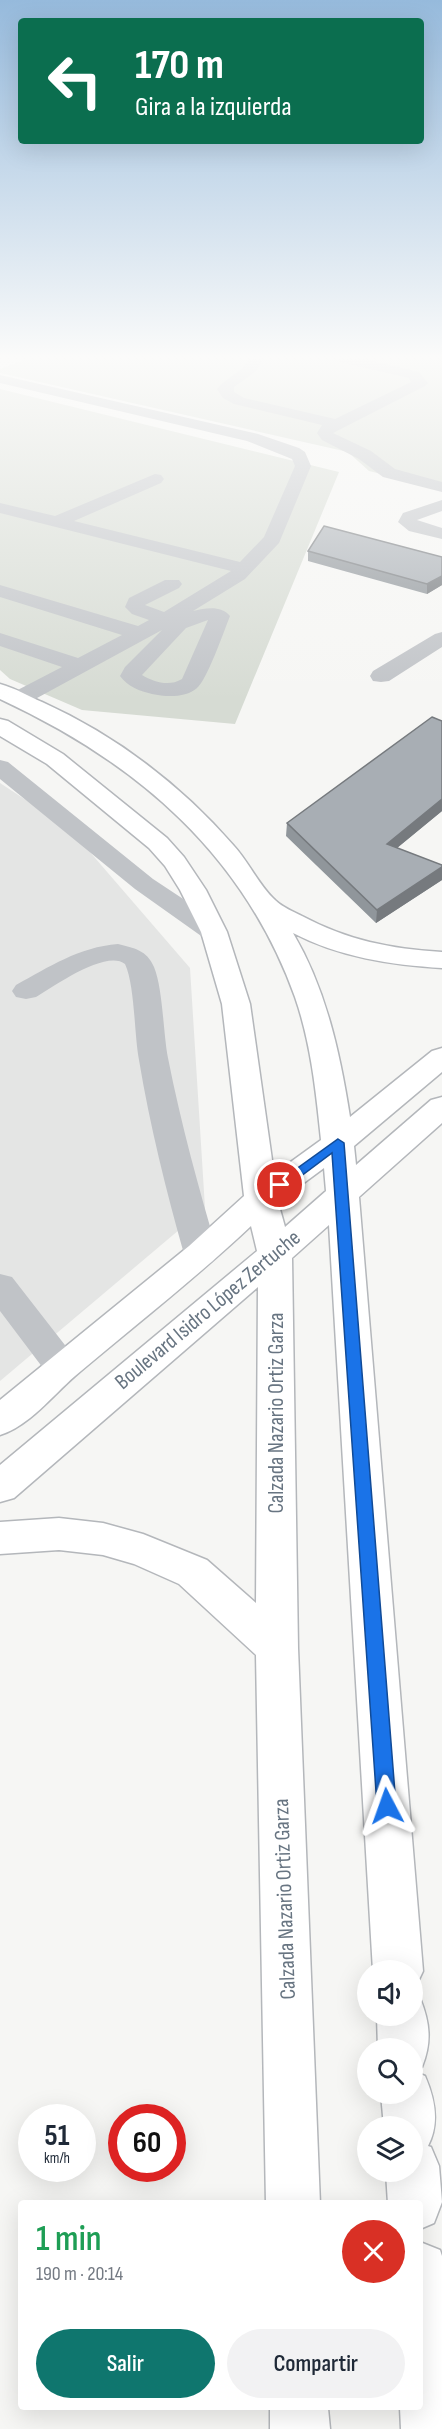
<!DOCTYPE html>
<html lang="es">
<head>
<meta charset="utf-8">
<style>
	:root { --surface:#fff; --page:#f2f2f3; --text:#1f2937; --muted:#747a83; --accent:#0f766e }
	body { margin:0; font-family:"Sofia Sans Condensed",sans-serif; background:var(--page); color:var(--text); height:100vh; display:flex; flex-direction:column; font-size:22px; white-space:nowrap }
	* { box-sizing:border-box; margin:0 }
	p { font-size:20px; color:var(--muted) }
	.icon { flex:none; width:33px; height:33px; fill:none; stroke:currentColor; stroke-width:2; stroke-linecap:round; stroke-linejoin:round }
	.map { position:relative; flex:1; overflow:hidden }
	.details { position:absolute; left:18px; top:2200px; width:405px; height:210px; display:flex; flex-direction:column; background:var(--surface); border-radius:6px; box-shadow:0 6px 24px #0002 }
	.details>* { flex:none }
	.banner { position:absolute; left:18px; top:18px; width:406px; height:126px; border-radius:6px; box-shadow:0 6px 24px #0002; background:#0b6e4f; color:#fff; overflow:hidden }
	.tools { position:absolute; left:357px; top:1960px; display:grid; gap:12px }
	.tools a { display:grid; place-items:center; width:66px; height:66px; border-radius:50%; background:var(--surface); box-shadow:0 6px 24px #0002; font-size:30px }
	.speed { position:absolute; left:18px; top:2104px; display:flex; gap:12px; font-size:30px; font-weight:700; text-align:center }
	.speed>* { display:grid; place-content:center; width:78px; height:78px; border-radius:50%; background:var(--surface); box-shadow:0 6px 24px #0002; line-height:1 }
	.speed small { font-size:15px; font-weight:400 }
	.speed .limit { border:9px solid #d22; background:#fff; color:#111 }
	.pin { position:absolute; display:grid; place-items:center; width:51px; height:51px; color:#fff; margin:-26px; border:3px solid #fff; border-radius:50%; box-shadow:0 2px 6px #0007 }
	.me { position:absolute; width:66px; margin:-33px; rotate:356deg; stroke-linejoin:round; filter:drop-shadow(0 0 4px #0008) }
	.turn { display:flex; align-items:center; gap:21px; height:126px; padding:0 18px; font-size:27px }
	.turn .icon { width:78px; height:78px; stroke-width:2.5 }
	.turn b { display:block; font-size:42px; line-height:51px }
	.round { display:grid; place-items:center; flex:none; width:63px; height:63px; border-radius:32px; background:var(--page) }
	.overview { display:flex; align-items:center; justify-content:space-between; height:102px; padding:0 18px }
	h1 { font-size:36px; font-weight:600; line-height:45px; color:#1e9e55 }
	.action { display:flex; gap:12px; margin-top:auto; padding:12px 18px }
	.action a { flex:1; height:69px; border-radius:36px; background:var(--accent); color:#fff; font-size:24px; font-weight:600; line-height:69px; text-align:center }
	.action a+a { background:var(--page); color:var(--text) }
	.map>svg:first-child { display:block }
	.built { fill:#e4e5e4 }
	.green { fill:#d6dbd3 }
	.lines { fill:none; stroke-linecap:round; stroke-linejoin:round }
	.major-casing { stroke:#b4b7bb; stroke-width:3 }
	.minor { fill:#c0c3c7; fill-rule:evenodd }
	.major { fill:#fff; fill-rule:evenodd }
	.wall { fill:#90969b }
	.shaded-wall { fill:#767a7e }
	.building { fill:#a8aeb4; stroke:#767a7e; stroke-width:1.5 }
	.route { fill:#1a73e8; stroke:#114b97; stroke-width:1.5 }
	.labels { text-anchor:middle; dominant-baseline:central; stroke-width:6; stroke-linejoin:round; paint-order:stroke }
	.street-label { font-size:22px; fill:#687582; stroke:#fff }
</style>
</head>
<body>
<div class="map">
<svg width="442" height="2429" viewBox="0 0 442 2429">
	<rect width="100%" height="100%" fill="#f6f6f4"/>
	<path class="built" d="M0 783 70 829 190 968 205 1208 0 1381Z"/>
	<path class="green" d="M26 359H442V489L369 471 348 452 0 373V369Z
		M0 389 339 472 235 724 82 710 10 679 0 670Z"/>
	<g class="lines">
		<defs>
			<path id="major" d="M0 684C15 688 28 696 42 702 115 735 181 785 234 846 248 861 260 887 275 900 282 907 294 912 302 916 347 940 391 949 442 952V968C391 965 339 957 293 933 326 989 340 1053 350 1117L432 1051 442 1048V1072L354 1146 356 1165 431 1100 442 1097V1123L359 1197 423 1971 415 1988 412 1990V1971H373L329 1225 292 1258 298 1648 320 2204H266L256 1655 179 1584 134 1564 103 1555 59 1550 0 1554V1522L59 1518 103 1523 143 1534 207 1560 256 1603 258 1287 14 1498 0 1502V1465L257 1251 251 1226C195 1279 134 1326 75 1376 52 1396 29 1426 0 1435V1400L189 1246 244 1196 222 1004 201 932 180 890 165 866 149 848 47 764 0 736V719L8 721 63 754 167 838 184 857 206 890 227 932 250 1004 274 1174 321 1140C316 1092 311 1043 295 997 243 853 136 762 0 699ZM324 1168 326 1191 285 1227 278 1202Z
				M412 1995 420 1998C430 2023 432 2042 422 2067L413 2071 425 2076C435 2099 440 2123 428 2146L431 2147 439 2166 442 2202 434 2223 420 2229V2204H388L386 2172H412V2127H384L381 2094H412V2049H378L377 2016H412Z
				M420 2242 440 2250 442 2256V2429H401L400 2408H420Z
				M270 2408H328L330 2429H270Z"/>
		</defs>
		<use href="#major" class="major-casing"/>
		<path class="minor" d="M249 359H263L255 372 234 387V392L244 398 335 419 411 382 409 378 339 362 337 359H365L419 372 428 383 425 386 333 433 371 451 395 469 442 482V492L383 477 359 459 322 440 317 433 322 425 234 404 223 398 217 389C226 377 242 373 249 359Z
			M0 375 258 434 299 448 305 452 311 466 279 543 245 579 193 611C206 608 221 605 230 616 224 631 207 680 197 688 186 698 166 697 152 694 140 691 128 687 120 676L125 667 162 630 26 704 18 706 10 704 7 699 10 694 62 667 0 646V633L78 658 122 635 0 597V585L138 626 149 620 132 614 125 607 129 598 165 580H179L182 584 179 588 145 605 164 612 231 571 0 513V503L55 516 155 474 161 475 164 479 161 483 74 521 240 562 264 537 295 466 292 459 247 441 0 383ZM208 620 182 679C169 687 154 682 142 675L186 628Z
			M442 500V511L417 520 442 528V539L409 531 398 522 403 513Z
			M442 632V647L389 681 381 682 373 681 370 676 373 671 435 634Z
			M0 760 8 762 153 879 224 926 227 932 224 938 214 940 204 938 135 889 0 779Z
			M118 944C134 948 147 950 154 967 163 989 163 1032 168 1058 181 1124 199 1189 218 1254L213 1262 201 1266 189 1262 184 1254C166 1190 150 1126 139 1060 134 1033 135 986 125 964 106 949 53 987 36 997L26 999 16 997 12 991 16 985C49 967 79 947 118 944Z
			M0 1274 12 1277 75 1358 80 1367 75 1376 62 1380 49 1376 0 1311Z"/>
		<use href="#major" class="major"/>
	</g>
	<path class="wall" d="M308 551 442 557V585L427 594 308 561Z
		M442 721V811L397 848 442 865V880L376 923 286 836 287 823Z"/>
	<path class="shaded-wall" d="M442 576V585L427 594V584Z
		M442 799V811L386 857 387 844Z
		M442 867V880L376 923 377 910Z"/>
	<path class="building" d="M324 526 442 557V576L427 584 308 551Z
		M432 717 442 721V799L387 844 442 865V867L377 910 287 823Z"/>
	<linearGradient id="sky" x2="0" y2="1"><stop stop-color="#96badc"/><stop offset="0.51" stop-color="#fbfbfa"/><stop offset="1" stop-color="#fbfbfa" stop-opacity="0"/></linearGradient>
	<rect width="442" height="700" fill="url(#sky)"/>
	<path class="route" d="M338 1139 344 1143 396 1806 393 1813 387 1815 380 1813 377 1806 332 1153 285 1188 280 1189 274 1185Z"/>
	<g class="labels">
		<g class="street-label">
			<text transform="translate(208 1310) rotate(-40)">Boulevard Isidro López Zertuche</text>
			<text transform="translate(276 1413) rotate(-90)">Calzada Nazario Ortiz Garza</text>
			<text transform="translate(285 1899) rotate(-92)">Calzada Nazario Ortiz Garza</text>
		</g>
	</g>
</svg>
<div class="tools">
<a><svg class="icon" aria-label="sound" viewBox="0 0 24 24"><path d="M4 9h4l5-4v14l-5-4H4zM17 9q2 3 0 6"/></svg></a>
<a><svg class="icon" aria-label="search" viewBox="0 0 24 24"><circle cx="10" cy="10" r="6"/><path d="M15 15l6 6"/></svg></a>
<a><svg class="icon" aria-label="layers" viewBox="0 0 24 24"><path d="M12 4l9 5-9 5-9-5zM3 14l9 5 9-5"/></svg></a>
</div>
<div class="speed"><div>51<small>km/h</small></div><div class="limit">60</div></div>
<div class="pin" style="left:280px;top:1185px;background:#d93025"><svg class="icon" aria-label="arrive" viewBox="0 0 24 24"><path d="M6 21V4h12l-3 4 3 4H6"/></svg></div>
<svg class="me" style="left:387px;top:1806px" viewBox="-20 -20 40 40"><path d="M0-17L14 15 0 8-14 15z" fill="#1a73e8" stroke="#fff" stroke-width="4"/></svg>
<div class="banner">
<div class="turn"><svg class="icon" aria-label="left" viewBox="0 0 24 24"><path d="M17 20v-9H6M10 6l-5 5 5 5"/></svg><div><b>170 m</b>Gira a la izquierda</div></div>
</div>
<section class="details">
<div class="overview"><div><h1>1 min</h1><p>190 m · 20:14</p></div><a class="round" style="background:#d93025;color:#fff"><svg class="icon" aria-label="close" viewBox="0 0 24 24"><path d="M6 6l12 12M18 6L6 18"/></svg></a></div>
<div class="action"><a>Salir</a><a>Compartir</a></div>
</section>
</div>
</body>
</html>
